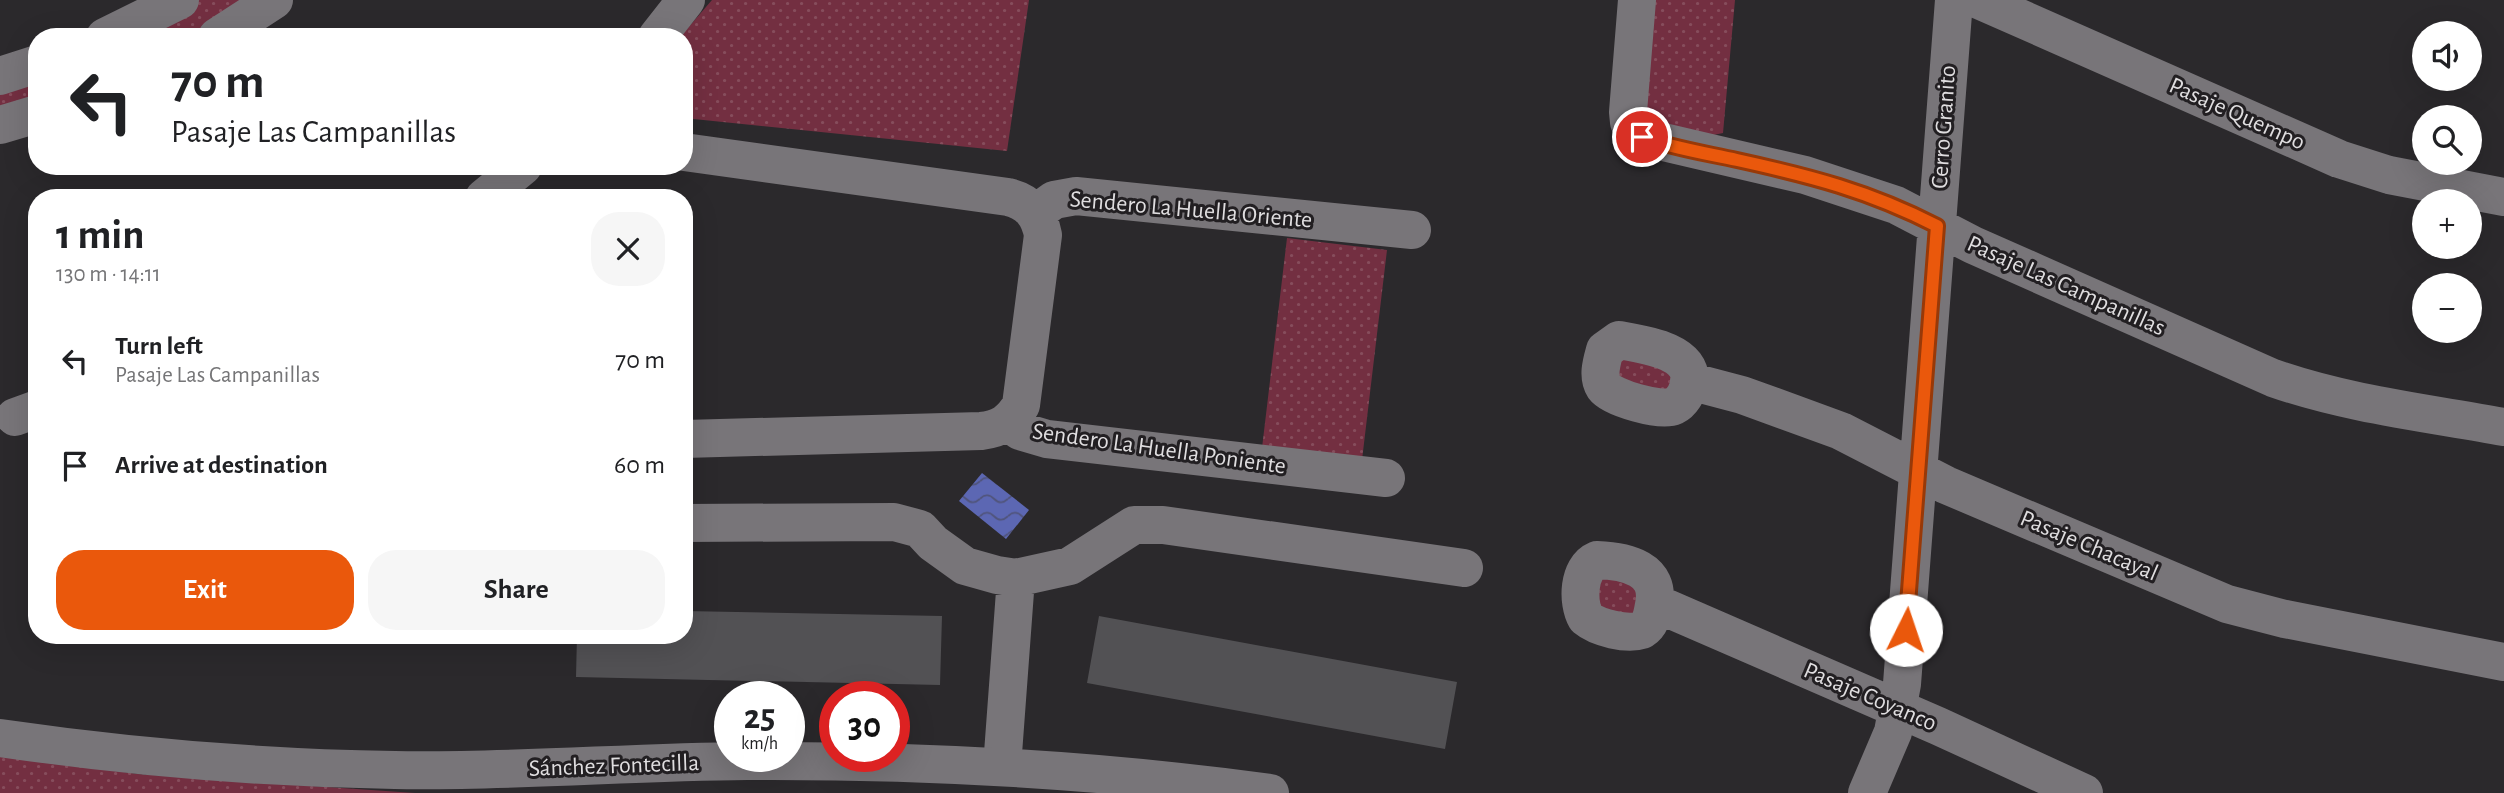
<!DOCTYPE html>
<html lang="en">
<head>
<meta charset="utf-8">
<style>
	:root { --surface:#fff; --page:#f6f6f6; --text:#202124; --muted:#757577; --accent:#ea580c }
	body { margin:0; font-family:"Alegreya Sans",sans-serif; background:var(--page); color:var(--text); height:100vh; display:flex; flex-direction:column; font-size:26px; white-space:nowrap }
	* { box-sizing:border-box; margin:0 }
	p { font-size:23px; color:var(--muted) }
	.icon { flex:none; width:38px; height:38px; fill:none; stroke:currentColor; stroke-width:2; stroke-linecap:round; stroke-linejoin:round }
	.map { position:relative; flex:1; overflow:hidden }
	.details { position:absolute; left:28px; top:189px; width:665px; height:455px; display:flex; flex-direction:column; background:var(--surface); border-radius:28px; box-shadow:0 7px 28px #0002 }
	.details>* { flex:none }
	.hud { position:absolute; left:28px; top:28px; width:665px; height:147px; border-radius:28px; box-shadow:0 7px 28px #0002; background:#fff; color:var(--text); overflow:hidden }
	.controls { position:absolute; left:2412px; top:21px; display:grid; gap:14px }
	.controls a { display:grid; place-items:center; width:70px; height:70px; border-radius:50%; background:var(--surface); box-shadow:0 7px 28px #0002; font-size:35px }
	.speed { position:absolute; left:714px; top:681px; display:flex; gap:14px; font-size:35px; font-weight:700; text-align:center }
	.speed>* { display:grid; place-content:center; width:91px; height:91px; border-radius:50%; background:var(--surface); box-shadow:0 7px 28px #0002; line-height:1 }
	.speed small { font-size:18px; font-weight:400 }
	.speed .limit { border:10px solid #d22; background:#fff; color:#111 }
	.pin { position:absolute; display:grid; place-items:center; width:60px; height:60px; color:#fff; margin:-30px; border:4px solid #fff; border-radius:50%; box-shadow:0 2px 7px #0007 }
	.me { position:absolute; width:77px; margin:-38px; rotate:4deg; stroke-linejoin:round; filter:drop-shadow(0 0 5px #0008) }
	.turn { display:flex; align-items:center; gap:24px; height:147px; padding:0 28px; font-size:32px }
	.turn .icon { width:91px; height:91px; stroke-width:2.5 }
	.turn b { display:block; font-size:49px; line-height:60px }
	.round { display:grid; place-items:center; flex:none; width:74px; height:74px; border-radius:28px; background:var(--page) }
	.overview { display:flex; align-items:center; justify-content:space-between; height:119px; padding:0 28px }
	h1 { font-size:42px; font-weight:700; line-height:52px }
	.button { display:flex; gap:14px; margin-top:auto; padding:14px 28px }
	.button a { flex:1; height:80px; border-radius:28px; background:var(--accent); color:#fff; font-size:28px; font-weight:700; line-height:80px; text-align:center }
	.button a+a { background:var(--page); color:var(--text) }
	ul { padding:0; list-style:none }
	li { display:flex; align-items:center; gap:21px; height:105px; padding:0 28px }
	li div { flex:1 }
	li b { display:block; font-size:26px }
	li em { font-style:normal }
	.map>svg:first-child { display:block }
	.grass { fill:url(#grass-dots) }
	.water { fill:url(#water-waves) }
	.building { fill:#525154 }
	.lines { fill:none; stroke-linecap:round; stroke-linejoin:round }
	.minor { stroke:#787579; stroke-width:38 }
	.route-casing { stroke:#983908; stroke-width:18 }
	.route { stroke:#ea580c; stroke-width:12 }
	.labels { text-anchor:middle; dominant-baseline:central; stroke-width:6; stroke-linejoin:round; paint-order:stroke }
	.street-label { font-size:24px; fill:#dfdddf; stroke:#221f22 }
</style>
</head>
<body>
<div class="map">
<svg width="2504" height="793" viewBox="0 0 2504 793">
	<defs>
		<pattern id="grass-dots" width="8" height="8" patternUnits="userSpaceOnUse" patternTransform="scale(1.75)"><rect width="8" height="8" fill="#732f41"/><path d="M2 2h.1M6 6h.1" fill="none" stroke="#864d5c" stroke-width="1.8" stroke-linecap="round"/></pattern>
		<pattern id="water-waves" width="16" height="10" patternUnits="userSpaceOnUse" patternTransform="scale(1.75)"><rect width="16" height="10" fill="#5c67b3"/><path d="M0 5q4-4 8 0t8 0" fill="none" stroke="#50547b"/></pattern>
	</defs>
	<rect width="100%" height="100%" fill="#2b292c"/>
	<path class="grass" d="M193 0H248L191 37H124Z
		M712 0H1029L1007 151 684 118V37H680Z
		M1655 0H1735L1723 133 1704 137 1644 122Z
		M37 75V98L0 108V87Z
		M1287 238 1387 250 1362 460 1262 448Z
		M1611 352 1675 366 1679 392 1613 387Z
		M1597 574 1639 580 1643 622 1598 619Z
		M0 755 138 774 415 793H0Z"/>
	<path class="water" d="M982 473 1029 510 1006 539 959 501Z"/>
	<path class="building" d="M684 611 942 616 940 685 576 677 577 635H684Z
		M1099 616 1457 682 1445 749 1087 683Z"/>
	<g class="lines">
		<path class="minor" d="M1637 0 1628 112 1629 122 1642 137 1805 175 1896 205 1973 245 2273 378C2347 404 2427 413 2504 427
			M1979 0 2339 159 2389 175 2504 197
			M105 37 180 0
			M217 37 274 0
			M657 37 686 0
			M0 76 37 64
			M0 125 37 114
			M684 152 1008 197C1029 202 1039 214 1043 235L1021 405C1011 422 1000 429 981 431L684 439
			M484 198 523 166
			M1036 213 1054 200 1076 196 1412 230
			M1619 340C1642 344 1696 351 1689 384 1687 393 1682 402 1674 406 1661 412 1612 398 1604 387 1597 376 1602 361 1605 350Z
			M1689 381 1742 395 1841 431 1946 485 2227 604 2285 619 2504 662
			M15 417 37 409
			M1008 422 1020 431 1047 439 1386 478
			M684 523 894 522 920 529 933 543 965 566 997 575 1016 578 1070 566 1134 525H1163L1464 568
			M1597 560C1627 561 1661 569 1654 605 1652 616 1651 624 1642 630 1627 635 1598 628 1586 618 1577 602 1578 568 1597 560Z
			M1655 603 1938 726 2084 793
			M0 738C131 757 263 768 395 770 512 772 629 762 747 761 922 760 1096 769 1270 793
			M1002 767 1016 578
			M1867 793 1893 732 1902 684 1954 0"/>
	</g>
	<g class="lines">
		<defs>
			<path id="route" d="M1642 137C1672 148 1705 153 1737 160 1810 176 1869 191 1937 226L1906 630"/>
		</defs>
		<use href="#route" class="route-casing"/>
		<use href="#route" class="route"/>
	</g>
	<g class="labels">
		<g class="street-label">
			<text transform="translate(2237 114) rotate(24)">Pasaje Quempo</text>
			<text transform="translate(1944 127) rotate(-86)">Cerro Granito</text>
			<text transform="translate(1191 210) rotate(5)">Sendero La Huella Oriente</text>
			<text transform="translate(2066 286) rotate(24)">Pasaje Las Campanillas</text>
			<text transform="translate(1159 449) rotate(8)">Sendero La Huella Poniente</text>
			<text transform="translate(2089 546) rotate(23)">Pasaje Chacayal</text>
			<text transform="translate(1870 697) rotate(23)">Pasaje Coyanco</text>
			<text transform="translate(614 766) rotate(-2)">Sánchez Fontecilla</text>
		</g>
	</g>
</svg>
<div class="controls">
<a><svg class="icon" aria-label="sound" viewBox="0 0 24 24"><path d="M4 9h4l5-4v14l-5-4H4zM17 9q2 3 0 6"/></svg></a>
<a><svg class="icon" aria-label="search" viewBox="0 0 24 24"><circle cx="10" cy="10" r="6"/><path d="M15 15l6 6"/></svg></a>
<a>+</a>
<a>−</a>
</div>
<div class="speed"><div>25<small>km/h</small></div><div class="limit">30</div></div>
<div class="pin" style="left:1642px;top:137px;background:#d93025"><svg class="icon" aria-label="arrive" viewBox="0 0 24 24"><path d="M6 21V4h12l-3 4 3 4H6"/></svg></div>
<svg class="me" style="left:1906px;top:630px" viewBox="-20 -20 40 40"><circle r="19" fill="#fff"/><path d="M0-13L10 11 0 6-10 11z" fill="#ea580c"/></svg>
<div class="hud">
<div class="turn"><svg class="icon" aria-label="left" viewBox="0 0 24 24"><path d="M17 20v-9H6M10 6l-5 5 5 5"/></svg><div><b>70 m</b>Pasaje Las Campanillas</div></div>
</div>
<section class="details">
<div class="overview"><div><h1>1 min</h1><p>130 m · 14:11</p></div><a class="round"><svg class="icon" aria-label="close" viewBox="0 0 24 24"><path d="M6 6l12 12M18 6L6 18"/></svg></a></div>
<ul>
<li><svg class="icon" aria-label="left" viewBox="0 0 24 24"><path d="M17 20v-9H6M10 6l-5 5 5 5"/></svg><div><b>Turn left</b><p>Pasaje Las Campanillas</p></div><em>70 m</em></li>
<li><svg class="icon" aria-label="arrive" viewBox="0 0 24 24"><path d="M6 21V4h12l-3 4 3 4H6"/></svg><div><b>Arrive at destination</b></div><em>60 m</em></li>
</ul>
<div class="button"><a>Exit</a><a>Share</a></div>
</section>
</div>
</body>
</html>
